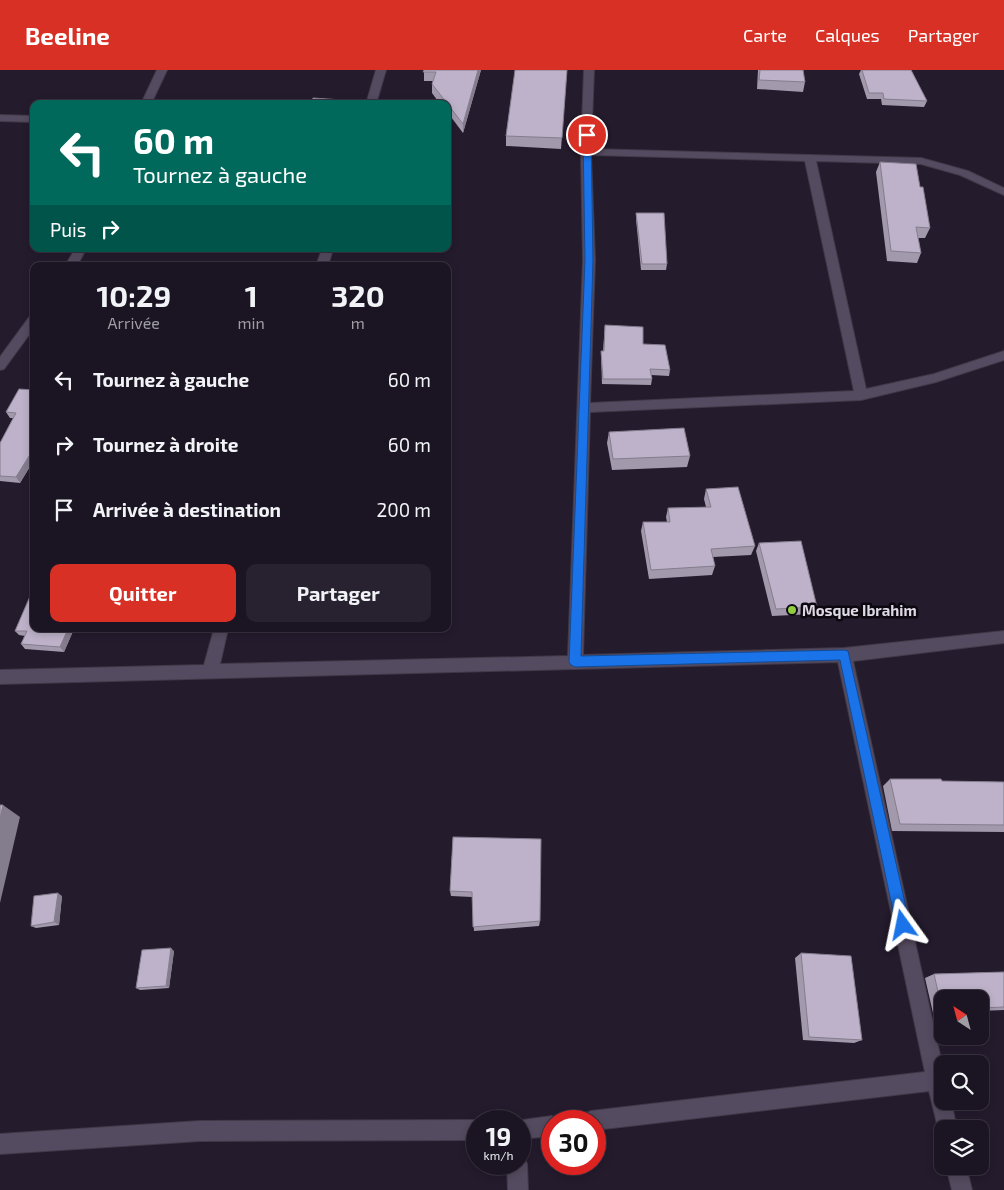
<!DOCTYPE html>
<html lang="fr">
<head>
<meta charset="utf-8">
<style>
	:root { --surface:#1b1422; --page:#28212f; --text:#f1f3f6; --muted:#a09ea5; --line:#393340; --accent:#d93025 }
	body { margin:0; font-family:"Exo 2",sans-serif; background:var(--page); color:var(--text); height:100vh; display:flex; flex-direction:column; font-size:19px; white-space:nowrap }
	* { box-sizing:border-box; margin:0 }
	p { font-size:16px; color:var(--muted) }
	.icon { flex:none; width:28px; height:28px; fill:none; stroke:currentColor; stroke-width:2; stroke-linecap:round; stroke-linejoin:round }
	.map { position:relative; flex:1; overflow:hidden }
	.details { position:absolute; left:30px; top:192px; width:421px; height:370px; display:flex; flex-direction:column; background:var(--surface); border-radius:10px; box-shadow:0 2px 8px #0003,0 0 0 1px var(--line) }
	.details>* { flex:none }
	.top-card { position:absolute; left:30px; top:30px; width:421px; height:152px; border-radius:10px; box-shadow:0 2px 8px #0003,0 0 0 1px var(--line); background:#00695c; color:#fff; overflow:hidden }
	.needle { width:32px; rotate:324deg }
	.buttons { position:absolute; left:934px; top:920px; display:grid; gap:10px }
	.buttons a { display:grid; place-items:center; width:55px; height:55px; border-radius:10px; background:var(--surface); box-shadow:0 2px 8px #0003,0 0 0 1px var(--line); font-size:25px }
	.speed { position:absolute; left:466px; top:1040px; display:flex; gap:10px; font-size:25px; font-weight:700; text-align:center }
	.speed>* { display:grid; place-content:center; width:65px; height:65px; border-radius:50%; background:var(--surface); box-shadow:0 2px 8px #0003,0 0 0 1px var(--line); line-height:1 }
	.speed small { font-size:12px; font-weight:400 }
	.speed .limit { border:8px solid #d22; background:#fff; color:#111 }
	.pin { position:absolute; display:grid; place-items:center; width:42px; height:42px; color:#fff; margin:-21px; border:2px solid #fff; border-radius:50%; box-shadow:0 1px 5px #0007 }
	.me { position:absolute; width:55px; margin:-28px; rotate:348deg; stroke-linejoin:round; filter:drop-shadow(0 0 4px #0008) }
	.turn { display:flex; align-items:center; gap:18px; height:105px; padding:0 20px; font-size:22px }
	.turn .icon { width:65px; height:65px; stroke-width:2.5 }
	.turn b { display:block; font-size:35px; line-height:42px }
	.then { display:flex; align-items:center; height:48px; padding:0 20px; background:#0003; gap:10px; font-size:19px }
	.eta { display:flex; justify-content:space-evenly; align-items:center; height:85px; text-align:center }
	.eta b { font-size:30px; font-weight:700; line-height:35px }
	.action { display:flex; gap:10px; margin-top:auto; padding:10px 20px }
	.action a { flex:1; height:58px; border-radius:10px; background:var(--accent); color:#fff; font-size:20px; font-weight:700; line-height:58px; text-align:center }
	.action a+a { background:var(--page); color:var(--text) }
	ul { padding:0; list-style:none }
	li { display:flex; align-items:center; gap:15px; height:65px; padding:0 20px }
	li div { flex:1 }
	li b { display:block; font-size:19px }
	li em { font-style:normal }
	header { display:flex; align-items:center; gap:30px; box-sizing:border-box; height:70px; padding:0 25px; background:var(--accent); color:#fff }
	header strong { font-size:24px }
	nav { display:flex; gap:28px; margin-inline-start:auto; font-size:18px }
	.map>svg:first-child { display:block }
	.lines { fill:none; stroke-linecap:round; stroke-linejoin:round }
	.minor-casing { stroke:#403947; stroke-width:2 }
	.minor { fill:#554b60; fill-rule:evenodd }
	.wall { fill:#a399ad }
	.shaded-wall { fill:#847d8d }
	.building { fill:#bdb2c9; stroke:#847d8d }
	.route { fill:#1a73e8; stroke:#114b97 }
	.poi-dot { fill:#91cd40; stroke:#0c080f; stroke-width:2 }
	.labels { text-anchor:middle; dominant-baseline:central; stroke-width:5; stroke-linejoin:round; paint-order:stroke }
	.poi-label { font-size:15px; font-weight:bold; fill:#ded9e5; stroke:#0c080f; text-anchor:start }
</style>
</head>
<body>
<header>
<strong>Beeline</strong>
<nav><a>Carte</a><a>Calques</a><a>Partager</a></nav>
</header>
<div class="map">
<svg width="1004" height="1120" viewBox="0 0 1004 1120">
	<rect width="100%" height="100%" fill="#241b2d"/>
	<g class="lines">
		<defs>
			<path id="minor" d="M157 0H167L151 34H141Z
				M376 0H386L376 34H366Z
				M584 0H594L591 79 921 88 968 101 1004 118V125L960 105 921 94 816 91 866 319 934 304 1004 281V290L936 312 861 330 590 342 583 585 844 578 1004 561V573L853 591 942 994V1031H951L957 1059H942V1067L940 1066 929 1021 595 1060V1051H581L584 1044 591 1041 925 1002 838 592 0 614V600L204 595 214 559H228L220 594 568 586 583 190 581 82ZM591 85 805 91 854 321 590 333 595 190Z
				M0 45 34 46V52L0 51Z
				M75 179H86L77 196H65Z
				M322 179H333L328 196H316Z
				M34 245V258L4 299 0 300V287L30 246Z
				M552 1046 560 1051H552V1066L520 1069V1051H515Z
				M478 1050 481 1051H478V1070L200 1071 0 1084V1064L200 1051Z
				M520 1085 524 1087 527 1094 528 1120H508L507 1094H520Z
				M946 1096H966L972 1120H952Z"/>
		</defs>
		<use href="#minor" class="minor-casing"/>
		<use href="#minor" class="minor"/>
	</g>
	<path class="wall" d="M424 0H481L463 63 448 43V34H440L432 23V14L433 11H424Z
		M567 0 561 79 506 76V66Z
		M758 0H803L805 12 803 22 757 19Z
		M861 0H911L927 31 924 37 882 35 881 29H867L859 4Z
		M880 92 920 117 930 158 925 168H918L921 183 917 193 887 191 876 102Z
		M636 143 667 194 666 200H641L636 149Z
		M605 255 643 274 670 300 669 306 651 305 652 309 651 315 602 314 601 286V281H603Z
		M34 320V390L20 413 0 411V373L13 348H10L6 342Z
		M609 362 690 386 687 397 612 400 607 373Z
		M706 419 755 476 751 485 713 487 715 496 712 505 649 509 641 461 643 452H667L666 447 668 438 706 437 704 429Z
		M759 473 817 537 813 544 772 546 756 481Z
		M34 559H74L64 582 25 579 21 574 25 566 19 565 15 561Z
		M890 709 942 711 1004 712V762L892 761 883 716Z
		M453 767 540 851 539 856 474 861 472 827 451 826 450 821Z
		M62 826 59 855 36 858 31 856Z
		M174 881 169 918 140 920 136 918Z
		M801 883 862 970 854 973 803 970 795 888Z
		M1004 902V940L980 941V929H942V942L933 943 925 908 934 904Z"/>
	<path class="shaded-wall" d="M478 0H481L463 63V54Z
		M34 378V390L20 413 16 407Z
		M68 559H74L64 582 60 577Z
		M3 735 20 747 0 833V749Z
		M58 823 62 826 59 855 54 852Z
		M171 878 174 881 169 918 166 916Z"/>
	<path class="building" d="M424 0H478L463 54 432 14 436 2H423Z
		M515 0H567L562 68 506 66Z
		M760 0H803L805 12 759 10Z
		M862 0H911L927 31 884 29 883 23H869Z
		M313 28 343 30 341 34H311Z
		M880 92 916 94 920 117H923L930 158 916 157 921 183 891 181Z
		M636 143H664L667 194H642Z
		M605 255 643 257V274L665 275 670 300 650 299 652 309H603L601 281H604Z
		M19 319 34 320V378L16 407 0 406V373L16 343 6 342Z
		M684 358 690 386 613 389 609 362Z
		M738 417 755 476 711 479 715 496 651 500 643 452H670L668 438 711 437 706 419Z
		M801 471 817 537 776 539 759 473Z
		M34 517V559H68L60 577 21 574 27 561H15Z
		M890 709H941L942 711 1004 712V755L900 754Z
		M0 735H3L0 749Z
		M453 767 541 769 540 851 473 857 472 822 450 821Z
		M58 823 54 852 31 856 34 826Z
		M171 878 166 916 136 918 142 880Z
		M801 883 851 886 862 970 809 967Z
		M1004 902V937L980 938V929H942V939L934 904Z"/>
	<path class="route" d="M587 63 591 65 593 190 581 586 844 580 848 581 910 855 908 860 903 862 898 860 896 855 840 590 575 597 571 595 569 592 585 190 583 65Z"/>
	<circle class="poi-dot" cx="792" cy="540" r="5"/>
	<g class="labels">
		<g class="poi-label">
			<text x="802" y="540">Mosque Ibrahim</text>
		</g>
	</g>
</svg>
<div class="buttons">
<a><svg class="needle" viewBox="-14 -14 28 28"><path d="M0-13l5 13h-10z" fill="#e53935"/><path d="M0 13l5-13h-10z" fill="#a09ea5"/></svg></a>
<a><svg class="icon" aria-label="search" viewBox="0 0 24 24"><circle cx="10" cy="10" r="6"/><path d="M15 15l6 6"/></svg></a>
<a><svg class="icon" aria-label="layers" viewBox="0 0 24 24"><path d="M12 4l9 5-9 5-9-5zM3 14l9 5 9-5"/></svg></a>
</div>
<div class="speed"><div>19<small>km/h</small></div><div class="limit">30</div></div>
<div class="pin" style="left:587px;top:65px;background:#d93025"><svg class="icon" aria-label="arrive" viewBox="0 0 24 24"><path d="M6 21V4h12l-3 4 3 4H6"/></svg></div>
<svg class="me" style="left:903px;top:855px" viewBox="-20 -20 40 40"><path d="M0-17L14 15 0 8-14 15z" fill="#1a73e8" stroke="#fff" stroke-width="4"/></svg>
<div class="top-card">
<div class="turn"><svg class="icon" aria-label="left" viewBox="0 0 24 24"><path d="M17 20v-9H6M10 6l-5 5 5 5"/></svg><div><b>60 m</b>Tournez à gauche</div></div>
<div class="then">Puis<svg class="icon" aria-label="right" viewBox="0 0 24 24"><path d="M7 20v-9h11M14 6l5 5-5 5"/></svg></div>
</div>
<section class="details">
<div class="eta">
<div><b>10:29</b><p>Arrivée</p></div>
<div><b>1</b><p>min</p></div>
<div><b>320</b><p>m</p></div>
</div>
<ul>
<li><svg class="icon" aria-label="left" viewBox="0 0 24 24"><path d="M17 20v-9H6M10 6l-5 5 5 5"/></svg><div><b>Tournez à gauche</b></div><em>60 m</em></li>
<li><svg class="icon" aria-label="right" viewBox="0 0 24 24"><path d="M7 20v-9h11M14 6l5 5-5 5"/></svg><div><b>Tournez à droite</b></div><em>60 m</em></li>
<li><svg class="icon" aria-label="arrive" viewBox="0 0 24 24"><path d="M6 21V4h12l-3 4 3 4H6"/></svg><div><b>Arrivée à destination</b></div><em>200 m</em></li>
</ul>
<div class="action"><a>Quitter</a><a>Partager</a></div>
</section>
</div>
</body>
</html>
